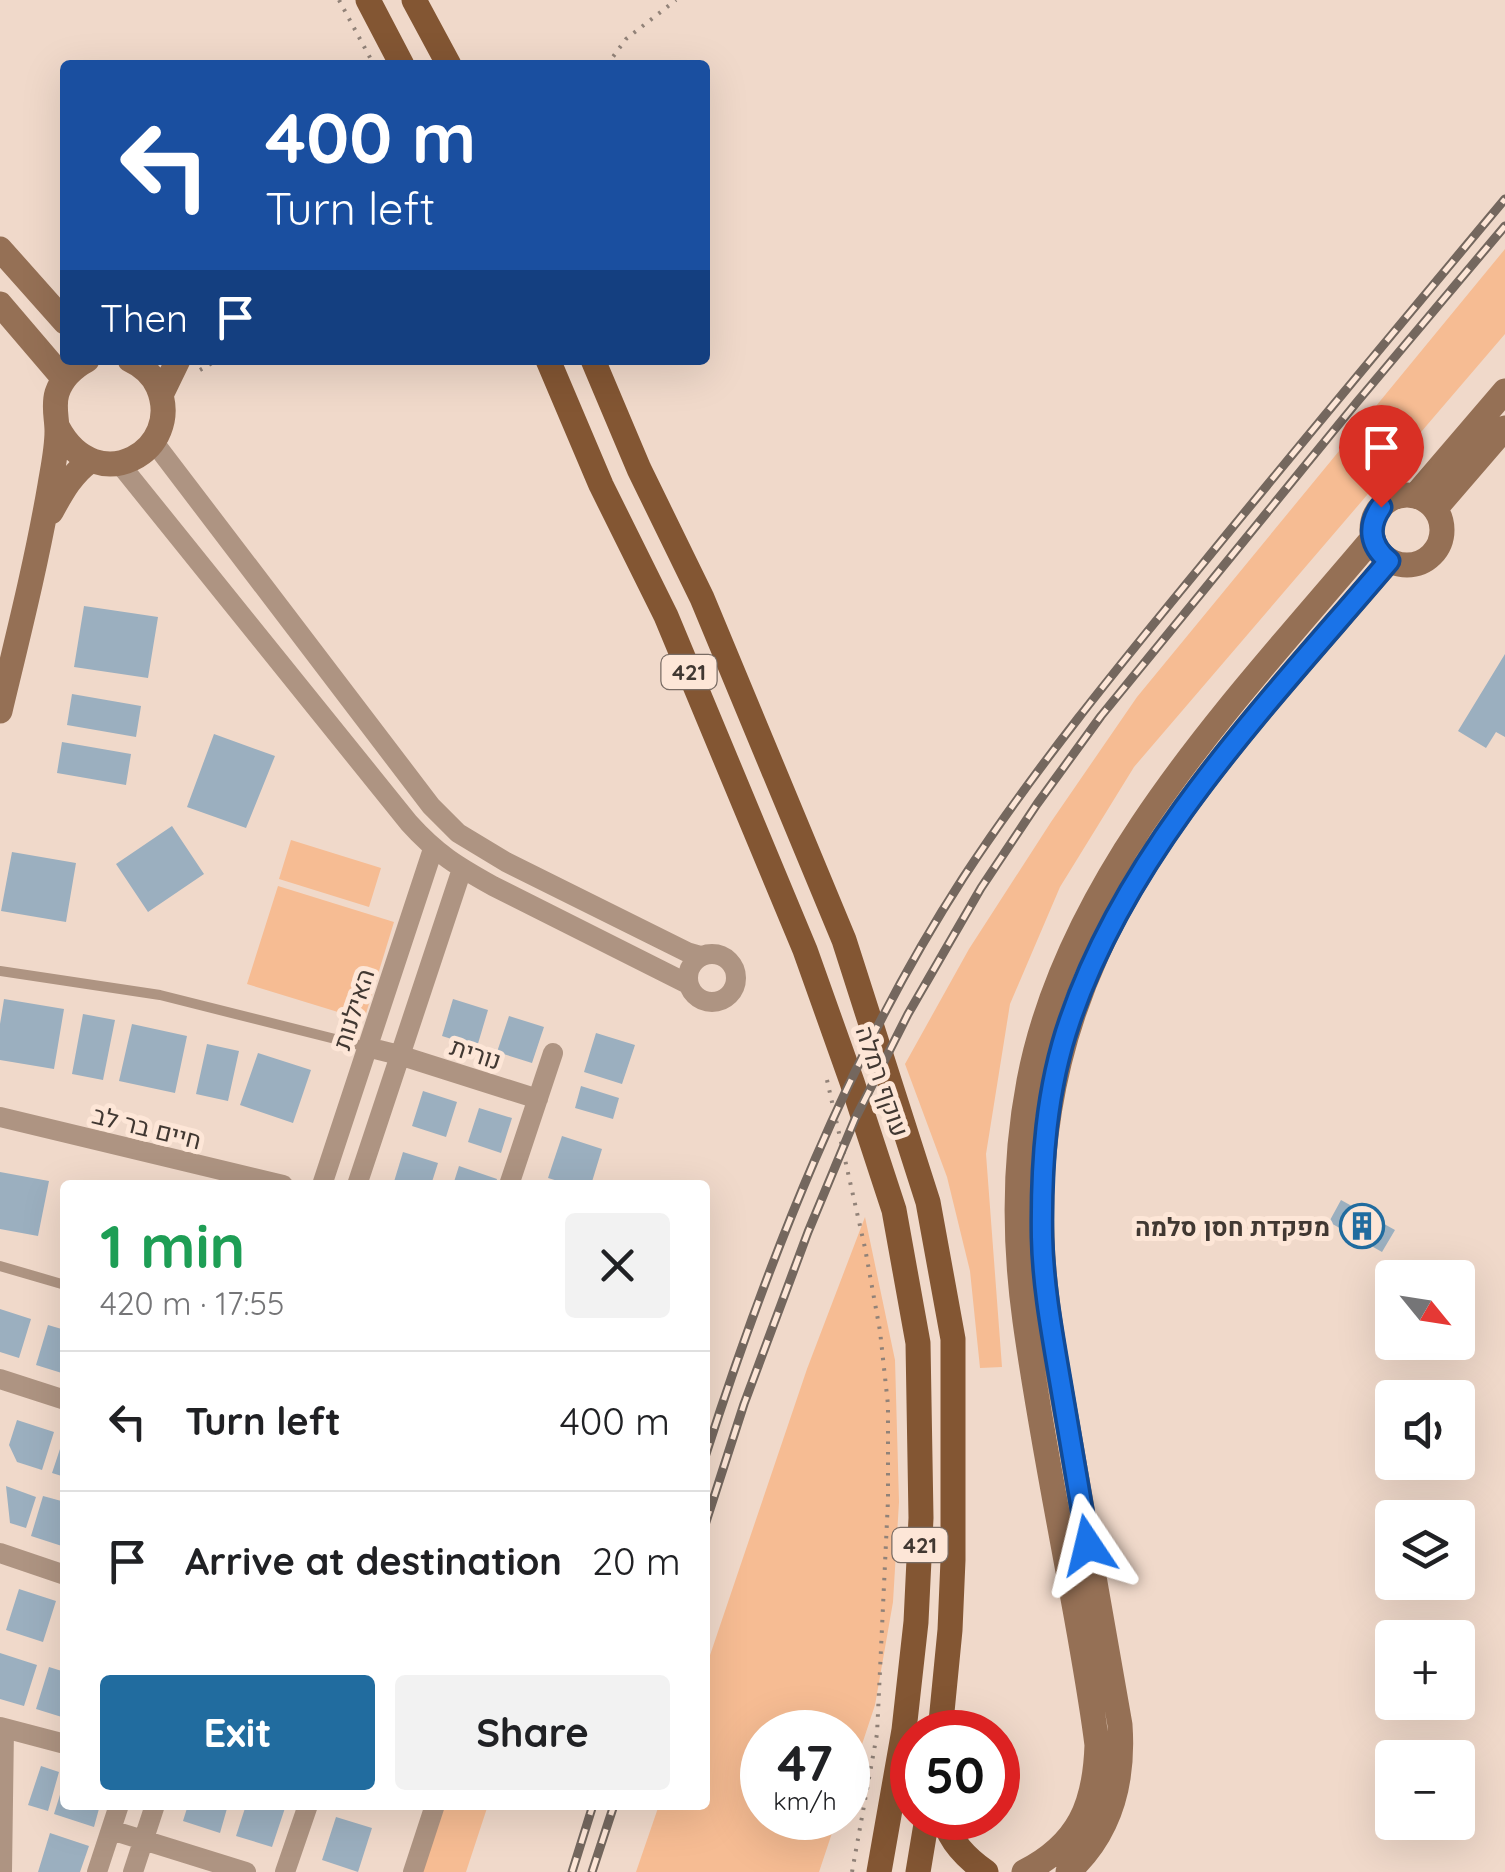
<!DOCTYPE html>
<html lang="en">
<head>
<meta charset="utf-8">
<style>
	:root { --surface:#fff; --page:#f2f2f2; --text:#202124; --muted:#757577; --line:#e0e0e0; --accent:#216c9f }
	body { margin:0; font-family:Quicksand,Heebo,sans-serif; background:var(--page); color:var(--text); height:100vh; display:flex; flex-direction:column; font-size:38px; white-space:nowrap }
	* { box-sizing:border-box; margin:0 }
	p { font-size:32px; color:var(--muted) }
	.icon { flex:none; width:55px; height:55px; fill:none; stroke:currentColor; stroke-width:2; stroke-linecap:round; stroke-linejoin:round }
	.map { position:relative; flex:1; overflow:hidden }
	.details { position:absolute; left:60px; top:1180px; width:650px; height:630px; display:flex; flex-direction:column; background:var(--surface); border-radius:10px; box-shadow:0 10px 40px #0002 }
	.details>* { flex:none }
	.guide { position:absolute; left:60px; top:60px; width:650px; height:305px; border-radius:10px; box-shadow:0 10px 40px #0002; background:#1a4fa0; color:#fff; overflow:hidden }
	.needle { width:65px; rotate:120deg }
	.tools { position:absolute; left:1375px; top:1260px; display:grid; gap:20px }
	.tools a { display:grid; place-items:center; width:100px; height:100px; border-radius:10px; background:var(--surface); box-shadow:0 10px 40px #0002; font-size:50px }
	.speed { position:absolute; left:740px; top:1710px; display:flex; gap:20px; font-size:50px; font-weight:700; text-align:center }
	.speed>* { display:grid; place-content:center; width:130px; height:130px; border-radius:50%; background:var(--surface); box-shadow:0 10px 40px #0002; line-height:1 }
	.speed small { font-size:25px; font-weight:400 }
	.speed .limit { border:15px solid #d22; background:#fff; color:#111 }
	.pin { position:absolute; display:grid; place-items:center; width:85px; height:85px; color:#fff; margin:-102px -42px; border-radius:50% 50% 50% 0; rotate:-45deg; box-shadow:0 0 10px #0007 }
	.pin .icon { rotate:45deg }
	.me { position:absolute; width:110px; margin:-55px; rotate:350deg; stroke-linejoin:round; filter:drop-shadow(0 0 8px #0008) }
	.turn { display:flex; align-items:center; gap:35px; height:210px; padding:0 40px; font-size:45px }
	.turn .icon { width:130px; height:130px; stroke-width:2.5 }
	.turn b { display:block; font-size:70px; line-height:85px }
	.then { display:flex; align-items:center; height:95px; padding:0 40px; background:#0003; gap:20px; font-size:38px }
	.round { display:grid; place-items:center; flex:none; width:105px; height:105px; border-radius:10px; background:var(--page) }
	.head { display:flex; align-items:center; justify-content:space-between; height:170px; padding:0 40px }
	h1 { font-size:60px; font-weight:700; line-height:75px; color:#1e9e55 }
	.button { display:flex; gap:20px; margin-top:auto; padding:20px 40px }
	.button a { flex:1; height:115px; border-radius:10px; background:var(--accent); color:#fff; font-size:40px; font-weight:700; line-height:115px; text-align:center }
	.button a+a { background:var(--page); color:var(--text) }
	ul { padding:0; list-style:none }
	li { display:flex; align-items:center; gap:30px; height:140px; padding:0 40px; border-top:2px solid var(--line) }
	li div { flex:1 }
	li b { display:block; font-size:38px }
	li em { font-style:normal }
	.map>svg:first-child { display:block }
	.green { fill:#f6bc93 }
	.building { fill:#9bafbf }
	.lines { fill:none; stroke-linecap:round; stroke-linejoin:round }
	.path { stroke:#918278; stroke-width:4; stroke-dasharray:2.5 8; stroke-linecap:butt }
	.lane { stroke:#ae9482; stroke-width:10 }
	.street { stroke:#ae9482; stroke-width:20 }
	.secondary { stroke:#957055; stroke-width:25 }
	.primary { stroke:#835633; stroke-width:25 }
	.rail-casing { stroke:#74675e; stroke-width:9 }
	.rail { stroke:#fde6d7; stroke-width:5; stroke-dasharray:15; stroke-linecap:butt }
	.route-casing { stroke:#114b97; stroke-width:25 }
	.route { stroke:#1a73e8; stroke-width:18 }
	.labels { text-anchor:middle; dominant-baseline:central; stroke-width:10; stroke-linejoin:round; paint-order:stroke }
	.shield { fill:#fde6d7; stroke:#796c64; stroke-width:2.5 }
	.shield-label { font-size:22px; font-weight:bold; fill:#413832 }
	.street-label { font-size:25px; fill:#413832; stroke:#fde6d7 }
	.poi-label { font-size:25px; font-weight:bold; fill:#413832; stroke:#fde6d7; text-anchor:end }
</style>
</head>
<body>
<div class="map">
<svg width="1505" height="1872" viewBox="0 0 1505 1872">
	<rect width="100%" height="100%" fill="#f0d9ca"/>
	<path class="green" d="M1505 249V334L1134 767 1060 887 1010 1004 986 1154 1002 1367 980 1368 970 1271 947 1177 905 1064 969 949 1051 822 1137 697Z
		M291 840 381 868 369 907 279 879Z
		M278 886 394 922 364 1020 247 984Z
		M865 1217 895 1360 899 1502 893 1602 875 1705 848 1787V1732H762V1818H837L819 1872H636L659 1805H705V1670L807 1369Z
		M435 1805H488L466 1872H413Z"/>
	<path class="building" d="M84 606 158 617 148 678 74 667Z
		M1505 654V737L1496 732 1486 748 1458 731Z
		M72 694 141 706 136 737 67 725Z
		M214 734 275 756 246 828 187 807Z
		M62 742 131 754 126 785 57 773Z
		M172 826 204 874 148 912 116 864Z
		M12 852 76 863 66 922 1 911Z
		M4 999 64 1009 54 1069 0 1060V1024Z
		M453 999 488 1010 477 1047 442 1036Z
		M83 1014 115 1020 103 1080 72 1074Z
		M509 1016 544 1027 532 1063 497 1052Z
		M132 1024 187 1036 175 1093 119 1081Z
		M596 1033 635 1045 622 1084 584 1072Z
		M207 1044 239 1051 228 1101 196 1094Z
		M258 1053 311 1070 293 1123 240 1105Z
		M581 1086 619 1098 613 1119 575 1108Z
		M423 1091 457 1102 446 1137 412 1126Z
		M479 1108 512 1118 501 1153 468 1142Z
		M562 1136 602 1149 591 1185H571L548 1178Z
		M403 1152 438 1163 431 1185H393Z
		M459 1166 497 1179 495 1185H453Z
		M0 1172 49 1181 38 1236 0 1229Z
		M1341 1200 1395 1230 1382 1252 1329 1222Z
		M0 1309 31 1319 19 1358 0 1352Z
		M48 1325 65 1330V1374L36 1365Z
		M17 1420 54 1432 42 1470 17 1462 9 1445Z
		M64 1437H65V1477L52 1473Z
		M6 1486 36 1497 26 1528 10 1523Z
		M43 1496 65 1502V1547L31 1536Z
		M19 1589 56 1601 43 1642 6 1630Z
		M0 1653 37 1665 24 1706 0 1699Z
		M49 1667 65 1672V1718L36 1709Z
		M41 1766 59 1772 48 1811 28 1805Z
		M64 1782 65 1805H100L94 1827 54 1814Z
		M188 1805H228L220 1833 183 1821Z
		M246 1805H286L272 1847 236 1836Z
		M336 1817 372 1828 358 1872 322 1860Z
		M50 1833 89 1846 80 1872H38Z"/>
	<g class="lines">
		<path class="path" d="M339 0 374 65
			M607 65 626 39 676 0
			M200 370 217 360
			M827 1080 865 1248 880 1331 888 1405V1500L877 1734 852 1872"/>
		<path class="lane" d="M0 971 160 995 367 1047
			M0 1266 65 1285"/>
		<path class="street" d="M153 441 431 806 458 833 506 862 687 952 701 956
			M119 463 409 823C437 854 457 866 493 886L688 984
			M688 978a24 24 0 1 1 48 0a24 24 0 1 1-48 0Z
			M367 1047 399 1055 538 1099
			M0 1117 283 1185
			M322 1185 433 849
			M357 1185 462 869
			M509 1185 553 1053
			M0 1379 65 1400
			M0 1553 65 1575
			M0 1727 65 1744
			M111 1830 246 1872
			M2 1872 4 1728
			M97 1872 119 1805
			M133 1872 155 1805
			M285 1872 308 1805
			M413 1872 435 1805"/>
		<path class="secondary" d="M0 249 65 322
			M0 304 64 379
			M161 395 178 360
			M58 428C97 501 185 450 158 387 152 374 143 366 130 360
			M1372 530a35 35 0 1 1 70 0a35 35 0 1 1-70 0Z
			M1415 496 1505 391
			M1435 509 1505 428
			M51 512C61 494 72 473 90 461
			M0 711C18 636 37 561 50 485 53 467 57 449 57 431 57 418 53 406 57 393 62 378 74 367 87 360
			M1024 1872C1079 1844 1095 1805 1097 1745 1092 1705 1085 1666 1078 1626 1060 1525 1039 1423 1025 1321 1014 1242 1014 1160 1029 1081 1069 871 1239 697 1372 539
			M1068 1872C1111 1833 1124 1782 1120 1725 1104 1636 1089 1546 1073 1457 1061 1385 1045 1313 1042 1240 1038 1141 1056 1044 1097 954 1162 811 1288 680 1389 561"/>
		<path class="primary" d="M368 0 402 65
			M414 0 449 65
			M548 360 601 485 666 616 805 950 852 1082 894 1210 918 1343 921 1518 916 1622 904 1730 879 1872
			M593 360 639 469 702 598 844 940 928 1202 953 1339V1560L950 1630 940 1732
			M943 1818C951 1842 965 1857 986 1872
			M918 1872 927 1818"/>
		<defs>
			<path id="rail" d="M705 1457C769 1258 849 1054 963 878 1035 768 1118 667 1201 566 1301 443 1403 321 1505 199
				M705 1525 744 1404 782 1302 808 1232 855 1119 908 1014 981 888 1037 804 1101 716 1357 402 1505 226
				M572 1872 593 1805
				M592 1872 614 1805"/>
		</defs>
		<use href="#rail" class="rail-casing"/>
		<use href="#rail" class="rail"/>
	</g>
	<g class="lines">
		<defs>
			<path id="route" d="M1088 1545C1079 1490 1069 1435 1060 1380 1052 1333 1043 1285 1042 1237 1041 1164 1046 1089 1070 1020 1130 844 1271 700 1389 561 1370 546 1367 527 1381 507"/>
		</defs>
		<use href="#route" class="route-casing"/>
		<use href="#route" class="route"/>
	</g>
	<defs>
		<symbol id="building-ring" viewBox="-11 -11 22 22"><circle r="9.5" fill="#fde6d7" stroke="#216c9f" stroke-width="1.5"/><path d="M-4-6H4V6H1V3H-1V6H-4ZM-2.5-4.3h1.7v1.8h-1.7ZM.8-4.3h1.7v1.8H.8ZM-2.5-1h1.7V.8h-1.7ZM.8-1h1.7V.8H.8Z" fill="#216c9f"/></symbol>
	</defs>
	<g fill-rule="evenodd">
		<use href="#building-ring" x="1337" y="1201" width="50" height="50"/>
	</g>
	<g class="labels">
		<g class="shield">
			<rect x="661.5" y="655" width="55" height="34" rx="8"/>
			<rect x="892.5" y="1528" width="55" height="34" rx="8"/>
		</g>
		<g class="shield-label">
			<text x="689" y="672">421</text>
			<text x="920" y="1545">421</text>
		</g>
		<g class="street-label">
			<text transform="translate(353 1009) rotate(-72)">האילנות</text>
			<text transform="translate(476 1053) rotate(18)">נורית</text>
			<text transform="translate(883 1081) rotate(71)">עוקף רמלה</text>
			<text transform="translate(147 1127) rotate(14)">חיים בר לב</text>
		</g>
		<g class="poi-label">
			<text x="1330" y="1226">מפקדת חסן סלמה</text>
		</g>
	</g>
</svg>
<div class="tools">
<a><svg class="needle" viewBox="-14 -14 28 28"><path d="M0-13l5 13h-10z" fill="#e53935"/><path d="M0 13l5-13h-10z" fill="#757577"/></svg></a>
<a><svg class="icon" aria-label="sound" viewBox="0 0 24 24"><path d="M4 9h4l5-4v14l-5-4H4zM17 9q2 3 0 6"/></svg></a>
<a><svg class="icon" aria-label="layers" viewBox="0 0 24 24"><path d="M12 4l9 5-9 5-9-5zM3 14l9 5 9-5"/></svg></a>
<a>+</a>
<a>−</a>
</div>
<div class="speed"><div>47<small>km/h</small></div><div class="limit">50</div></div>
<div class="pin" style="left:1381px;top:507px;background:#d93025"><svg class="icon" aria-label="arrive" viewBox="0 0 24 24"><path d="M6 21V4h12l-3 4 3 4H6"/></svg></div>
<svg class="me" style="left:1088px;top:1545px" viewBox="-20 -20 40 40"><path d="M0-17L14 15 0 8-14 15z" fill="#1a73e8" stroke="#fff" stroke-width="4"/></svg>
<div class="guide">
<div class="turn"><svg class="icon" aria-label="left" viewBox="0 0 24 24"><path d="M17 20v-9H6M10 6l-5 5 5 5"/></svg><div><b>400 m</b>Turn left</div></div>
<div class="then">Then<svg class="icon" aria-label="arrive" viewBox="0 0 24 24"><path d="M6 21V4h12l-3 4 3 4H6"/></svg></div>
</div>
<section class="details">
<div class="head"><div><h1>1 min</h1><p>420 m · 17:55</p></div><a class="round"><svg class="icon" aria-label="close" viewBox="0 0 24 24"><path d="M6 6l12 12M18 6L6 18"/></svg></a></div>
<ul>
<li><svg class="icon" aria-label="left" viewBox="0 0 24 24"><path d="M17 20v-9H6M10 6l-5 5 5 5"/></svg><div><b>Turn left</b></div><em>400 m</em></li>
<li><svg class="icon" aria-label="arrive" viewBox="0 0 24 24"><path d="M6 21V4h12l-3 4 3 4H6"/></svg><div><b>Arrive at destination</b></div><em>20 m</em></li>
</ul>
<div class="button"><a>Exit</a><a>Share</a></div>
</section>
</div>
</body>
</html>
